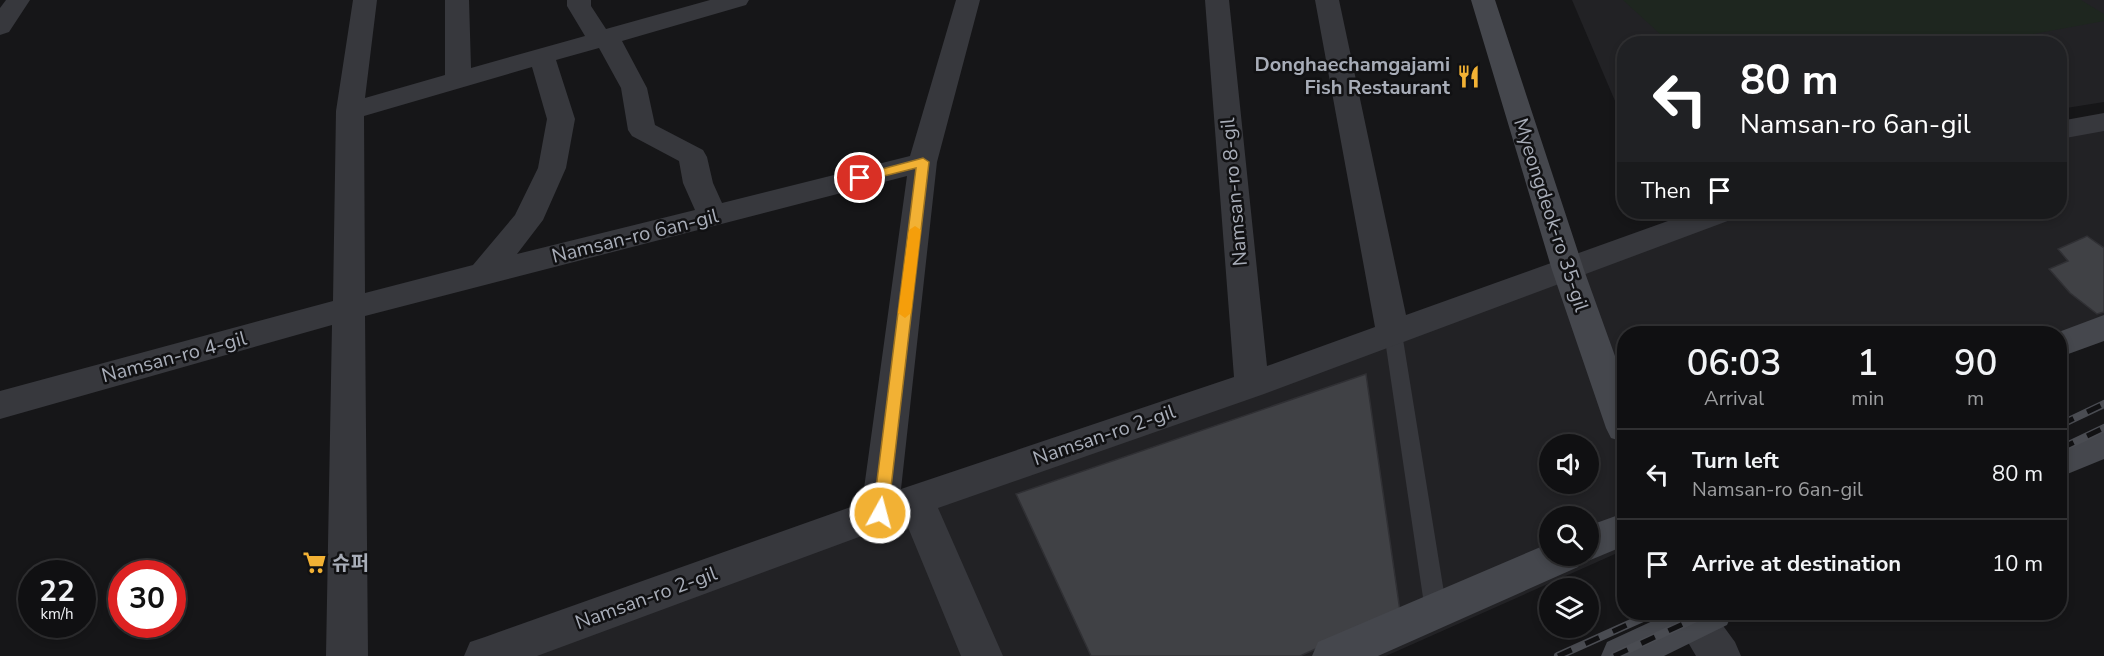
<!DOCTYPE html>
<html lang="en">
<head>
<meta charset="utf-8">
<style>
	:root { --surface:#101012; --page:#19191b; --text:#f1f3f6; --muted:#9c9d9f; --line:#303032 }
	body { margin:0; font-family:"Nunito Sans","Noto Sans KR",sans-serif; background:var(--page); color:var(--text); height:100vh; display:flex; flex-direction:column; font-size:22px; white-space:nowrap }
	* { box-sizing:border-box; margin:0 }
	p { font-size:20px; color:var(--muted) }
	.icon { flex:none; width:33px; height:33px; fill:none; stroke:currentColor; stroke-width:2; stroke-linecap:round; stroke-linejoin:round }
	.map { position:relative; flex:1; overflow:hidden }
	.panel { position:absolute; left:1617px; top:326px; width:450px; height:294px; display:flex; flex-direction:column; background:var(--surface); border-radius:24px; box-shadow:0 3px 9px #0003,0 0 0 2px var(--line) }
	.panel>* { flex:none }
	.banner { position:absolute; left:1617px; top:36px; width:450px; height:183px; border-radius:24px; box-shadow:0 3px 9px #0003,0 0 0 2px var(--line); background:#202124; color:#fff; overflow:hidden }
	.tools { position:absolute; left:1539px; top:434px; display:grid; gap:12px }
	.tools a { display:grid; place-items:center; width:60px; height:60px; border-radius:50%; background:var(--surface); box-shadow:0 3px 9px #0003,0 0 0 2px var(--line); font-size:30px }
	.speed { position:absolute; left:18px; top:560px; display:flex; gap:12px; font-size:30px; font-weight:700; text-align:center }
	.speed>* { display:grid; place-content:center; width:78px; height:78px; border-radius:50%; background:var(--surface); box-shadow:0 3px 9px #0003,0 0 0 2px var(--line); line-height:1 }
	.speed small { font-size:15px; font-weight:400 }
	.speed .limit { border:9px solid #d22; background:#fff; color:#111 }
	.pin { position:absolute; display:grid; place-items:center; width:51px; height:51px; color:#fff; margin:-26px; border:3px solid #fff; border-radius:50%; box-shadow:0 2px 6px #0007 }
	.me { position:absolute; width:66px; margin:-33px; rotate:7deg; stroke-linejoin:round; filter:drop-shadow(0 0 4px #0008) }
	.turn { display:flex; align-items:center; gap:21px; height:126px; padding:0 24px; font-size:27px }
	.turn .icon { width:78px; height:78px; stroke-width:2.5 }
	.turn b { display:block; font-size:42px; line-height:51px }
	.then { display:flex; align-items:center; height:57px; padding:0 24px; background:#0003; gap:12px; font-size:22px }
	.eta { display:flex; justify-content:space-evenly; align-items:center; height:102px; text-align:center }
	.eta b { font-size:36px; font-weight:600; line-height:42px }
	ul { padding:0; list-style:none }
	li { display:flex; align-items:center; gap:18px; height:90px; padding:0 24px; border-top:2px solid var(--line) }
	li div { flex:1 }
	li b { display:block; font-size:22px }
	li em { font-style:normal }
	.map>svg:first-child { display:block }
	.built { fill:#222225; fill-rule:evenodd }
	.green { fill:#1e261f }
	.building { fill:#404145; stroke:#303034; stroke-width:1.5 }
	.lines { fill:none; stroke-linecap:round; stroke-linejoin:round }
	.lane { fill:#37383d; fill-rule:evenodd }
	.street { fill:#37383d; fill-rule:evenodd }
	.secondary { fill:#45474d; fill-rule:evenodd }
	.rail-casing { stroke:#4a4c52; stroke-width:8 }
	.rail { stroke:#111113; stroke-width:5; stroke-dasharray:15; stroke-linecap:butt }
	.route { fill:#f2b134; stroke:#9d7322; stroke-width:1.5 }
	.slow { fill:#f59e0b }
	.labels { text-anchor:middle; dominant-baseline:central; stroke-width:5; stroke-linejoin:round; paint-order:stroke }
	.poi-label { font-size:20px; font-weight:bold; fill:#a8adb8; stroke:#111113; text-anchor:end }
	.street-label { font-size:20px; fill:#a8adb8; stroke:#111113 }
</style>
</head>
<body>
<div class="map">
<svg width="2104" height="656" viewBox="0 0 2104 656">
	<rect width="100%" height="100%" fill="#161618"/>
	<path class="built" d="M1572 0H2104V102L2060 109V44H1624V122Z
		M2104 122V337L2060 357V333H1624V550L1386 656H485L1718 212H2060V130ZM1550 444H1588V483H1550ZM1550 516H1588V555H1550Z"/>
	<path class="green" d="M1623 0H2081L2104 14V21L1985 43 1671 44Z"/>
	<path class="building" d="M2087 236 2104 248V312L2097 314 2070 293 2049 269 2068 261 2058 249Z
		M1366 374 1400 611 1300 656H1091L1016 494Z"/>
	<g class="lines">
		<path class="lane" d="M1393 326 1399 328 1402 333 1447 611 1444 618 1436 621 1428 618 1425 611 1384 333 1387 328Z"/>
		<path class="street" d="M6 0H30L9 32 0 35V8Z
			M353 0H377L365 98 445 75V0H469L471 68 585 36 567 6V0H591V6L606 29 710 0H749L746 5 622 41 647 88 655 125 703 150 707 157 713 183 722 203 910 156 956 0H980L937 162 901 489 1234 377 1205 0H1229L1267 366 1375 327 1315 0H1339L1406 315 1693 212H1737L1733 219 1264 394 938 508 1003 656H961L905 520 537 656H464L470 642 485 637 862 503 907 176 365 316 368 656H326L332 325 0 419V391L333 301 336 111ZM599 48 621 88 628 130 632 136 679 161 683 183 695 210 517 254 543 220 566 168 575 119 556 60ZM532 67 547 119 538 168 515 215 473 265 365 293 364 116Z
			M2104 113V131L2060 139V121Z
			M1678 612H1713L1735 642 1741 656H1696L1675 620Z"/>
		<path class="secondary" d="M1471 0H1495L1584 270 1624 381V442L1611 438 1606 428 1552 270Z
			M2104 315V341L2060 357V333H2056Z
			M2104 428V459L2060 477V446Z
			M1624 513V546L1588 561 1582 558 1578 567 1378 656H1312L1318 642 1550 543V555H1588V526Z
			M1672 612H1733L1727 625 1664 656H1601L1607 642Z"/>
		<defs>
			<path id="rail" d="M2060 425 2104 404
				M2060 449 2104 428
				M1558 656 1656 612
				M1614 656 1709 612"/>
		</defs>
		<use href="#rail" class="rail-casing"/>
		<use href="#rail" class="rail"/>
	</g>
	<path class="route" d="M923 158 929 162 888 513 886 518 880 520 875 518 873 513 916 168 860 182 854 178 856 176Z"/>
	<path class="slow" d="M915 226 921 230 911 313 905 318 898 313 909 230Z"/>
	<defs>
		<symbol id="restaurant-bare" viewBox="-9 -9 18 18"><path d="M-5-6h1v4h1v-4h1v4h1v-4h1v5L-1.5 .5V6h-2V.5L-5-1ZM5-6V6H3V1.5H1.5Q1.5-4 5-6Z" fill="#f2b134" stroke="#111113" stroke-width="2.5" paint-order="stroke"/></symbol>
		<symbol id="supermarket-bare" viewBox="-9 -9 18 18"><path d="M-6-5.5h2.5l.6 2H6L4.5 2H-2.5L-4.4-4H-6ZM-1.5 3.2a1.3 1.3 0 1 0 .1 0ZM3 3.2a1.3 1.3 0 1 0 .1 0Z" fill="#f2b134" stroke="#111113" stroke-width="2.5" paint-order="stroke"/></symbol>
	</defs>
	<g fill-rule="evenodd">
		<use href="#restaurant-bare" x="1452" y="60" width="33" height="33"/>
		<use href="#supermarket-bare" x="298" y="546" width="33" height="33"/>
	</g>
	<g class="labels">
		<g class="poi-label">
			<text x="1450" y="64">Donghaechamgajami<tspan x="1450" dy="23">Fish Restaurant</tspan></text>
			<text x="332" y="563" text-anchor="start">슈퍼</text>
		</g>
		<g class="street-label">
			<text transform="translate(1234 192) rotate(-95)">Namsan-ro 8-gil</text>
			<text transform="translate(1551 215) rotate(72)">Myeongdeok-ro 35-gil</text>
			<text transform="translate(635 236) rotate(-14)">Namsan-ro 6an-gil</text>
			<text transform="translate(174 357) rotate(-15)">Namsan-ro 4-gil</text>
			<text transform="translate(1104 435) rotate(-19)">Namsan-ro 2-gil</text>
			<text transform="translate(646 598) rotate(-20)">Namsan-ro 2-gil</text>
		</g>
	</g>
</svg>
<div class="tools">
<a><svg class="icon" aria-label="sound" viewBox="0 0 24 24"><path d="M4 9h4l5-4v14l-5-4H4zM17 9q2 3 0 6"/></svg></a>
<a><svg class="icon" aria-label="search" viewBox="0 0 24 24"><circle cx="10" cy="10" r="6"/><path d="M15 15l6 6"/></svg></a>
<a><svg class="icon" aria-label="layers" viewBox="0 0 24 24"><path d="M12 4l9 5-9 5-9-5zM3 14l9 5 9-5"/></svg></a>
</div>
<div class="speed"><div>22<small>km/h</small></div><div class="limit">30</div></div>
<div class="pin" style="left:860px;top:178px;background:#d93025"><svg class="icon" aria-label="arrive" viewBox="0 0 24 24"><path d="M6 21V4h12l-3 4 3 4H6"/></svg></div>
<svg class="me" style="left:880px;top:513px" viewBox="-20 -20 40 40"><circle r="17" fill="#f2b134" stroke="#fff" stroke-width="3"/><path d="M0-11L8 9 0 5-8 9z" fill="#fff"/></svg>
<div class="banner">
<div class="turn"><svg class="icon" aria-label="left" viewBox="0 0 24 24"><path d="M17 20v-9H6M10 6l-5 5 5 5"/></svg><div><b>80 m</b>Namsan-ro 6an-gil</div></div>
<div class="then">Then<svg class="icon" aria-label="arrive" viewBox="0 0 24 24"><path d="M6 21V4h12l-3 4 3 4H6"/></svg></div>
</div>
<section class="panel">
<div class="eta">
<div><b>06:03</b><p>Arrival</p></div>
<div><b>1</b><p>min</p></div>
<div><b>90</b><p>m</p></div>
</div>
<ul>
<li><svg class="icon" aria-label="left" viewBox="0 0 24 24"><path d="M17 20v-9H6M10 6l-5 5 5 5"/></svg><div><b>Turn left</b><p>Namsan-ro 6an-gil</p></div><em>80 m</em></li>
<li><svg class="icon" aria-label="arrive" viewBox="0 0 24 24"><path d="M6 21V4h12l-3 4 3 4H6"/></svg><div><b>Arrive at destination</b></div><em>10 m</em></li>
</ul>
</section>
</div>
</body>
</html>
